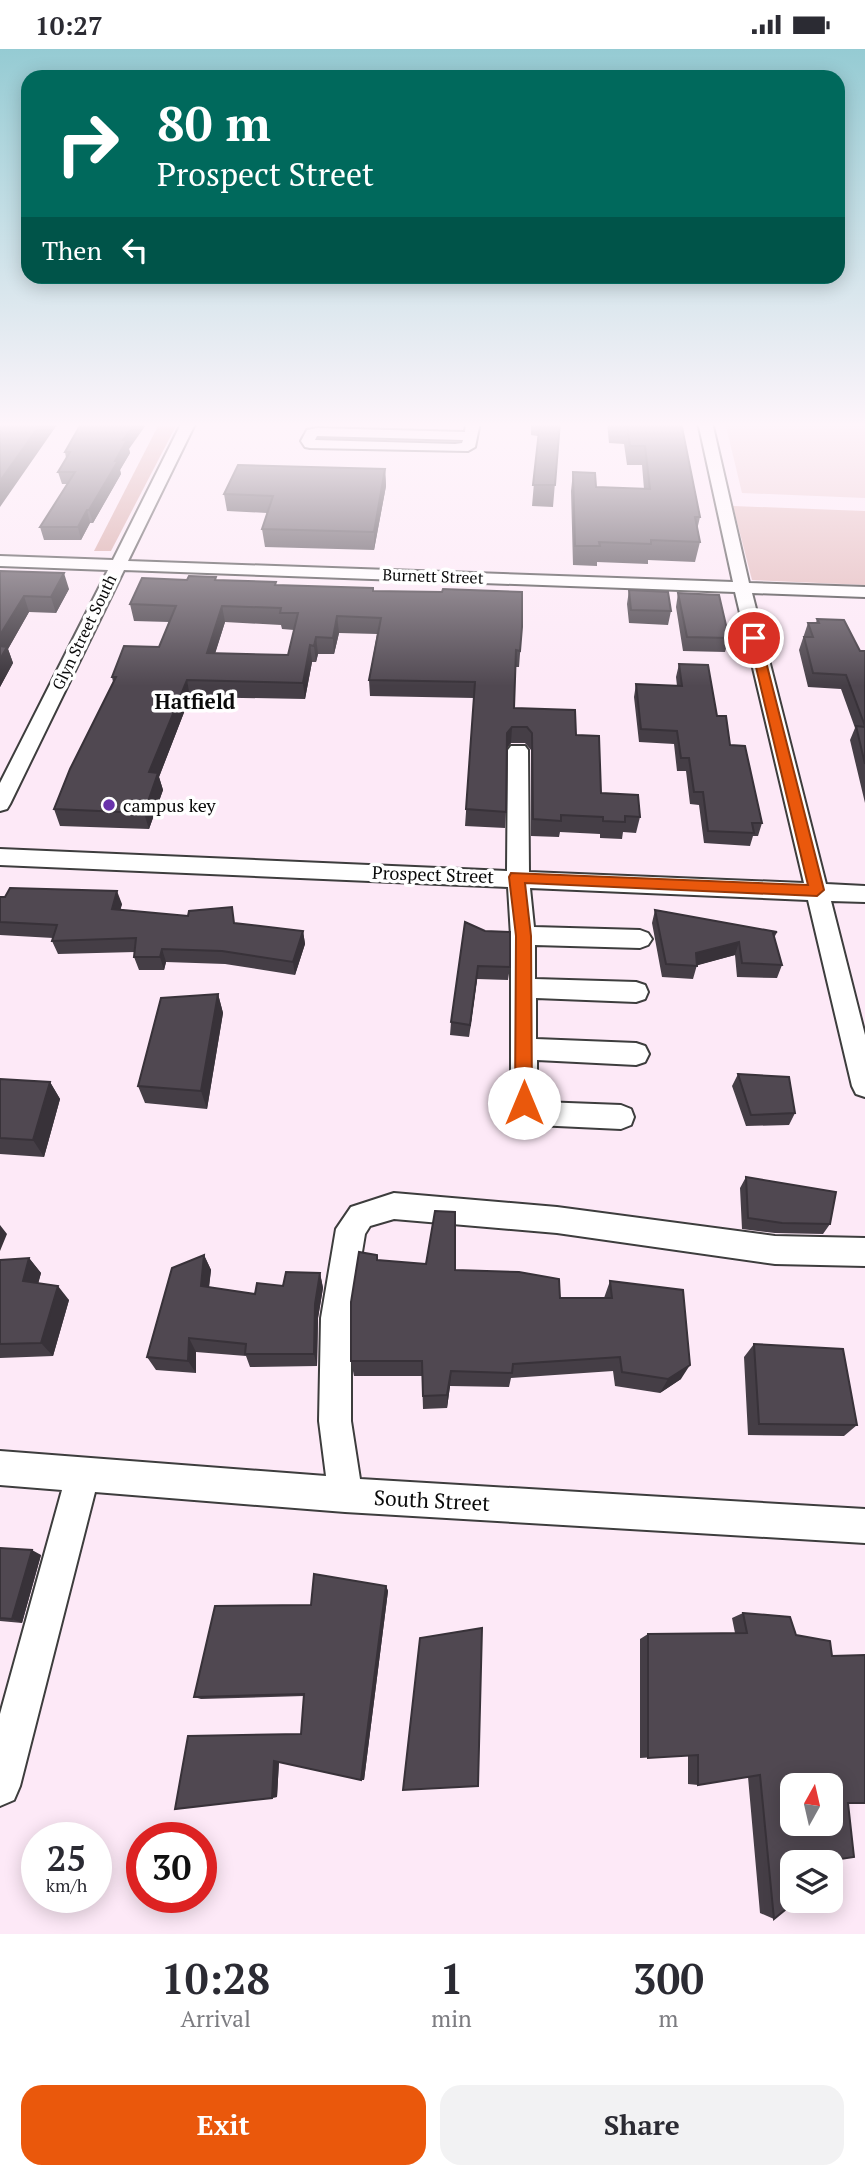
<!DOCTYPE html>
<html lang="en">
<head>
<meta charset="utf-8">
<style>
	:root { --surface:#fff; --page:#f2f2f3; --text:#2b2b33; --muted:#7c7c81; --accent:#ea580c }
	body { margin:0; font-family:"PT Serif",serif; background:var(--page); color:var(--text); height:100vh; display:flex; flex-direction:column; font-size:26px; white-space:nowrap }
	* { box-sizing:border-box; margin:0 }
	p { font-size:23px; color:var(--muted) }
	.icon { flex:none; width:38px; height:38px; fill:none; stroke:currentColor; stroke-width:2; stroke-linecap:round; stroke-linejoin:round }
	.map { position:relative; height:1885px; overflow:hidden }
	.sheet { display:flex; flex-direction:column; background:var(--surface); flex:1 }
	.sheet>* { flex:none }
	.top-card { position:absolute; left:21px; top:21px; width:824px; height:214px; border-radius:21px; box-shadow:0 4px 18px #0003; background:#00695c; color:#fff; overflow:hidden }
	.needle { width:46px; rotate:8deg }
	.tools { position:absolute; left:780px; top:1724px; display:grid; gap:14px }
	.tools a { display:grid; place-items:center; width:63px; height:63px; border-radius:14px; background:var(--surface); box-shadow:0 4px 18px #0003; font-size:35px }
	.speed { position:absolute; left:21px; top:1773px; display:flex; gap:14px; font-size:35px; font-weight:700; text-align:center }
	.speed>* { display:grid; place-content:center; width:91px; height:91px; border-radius:50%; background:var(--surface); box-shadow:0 4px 18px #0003; line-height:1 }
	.speed small { font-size:18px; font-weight:400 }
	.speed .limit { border:10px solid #d22; background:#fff; color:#111 }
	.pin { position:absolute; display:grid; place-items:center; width:60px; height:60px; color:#fff; margin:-30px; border:4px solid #fff; border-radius:50%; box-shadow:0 2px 7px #0007 }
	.me { position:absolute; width:77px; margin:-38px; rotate:0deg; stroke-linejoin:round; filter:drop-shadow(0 0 5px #0008) }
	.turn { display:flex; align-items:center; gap:24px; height:147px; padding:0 21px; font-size:32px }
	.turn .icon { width:91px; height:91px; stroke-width:2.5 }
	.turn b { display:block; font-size:49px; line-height:60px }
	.then { display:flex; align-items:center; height:66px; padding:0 21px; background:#0003; gap:14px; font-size:26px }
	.eta { display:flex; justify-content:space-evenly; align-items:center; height:119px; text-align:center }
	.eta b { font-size:42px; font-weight:700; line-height:49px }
	.cta { display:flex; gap:14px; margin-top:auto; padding:14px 21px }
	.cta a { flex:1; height:80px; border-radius:21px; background:var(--accent); color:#fff; font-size:28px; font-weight:700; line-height:80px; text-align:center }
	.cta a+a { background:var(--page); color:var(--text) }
	.status { display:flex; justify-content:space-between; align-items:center; height:49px; padding:0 35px; background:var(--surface); direction:ltr }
	.status svg { height:19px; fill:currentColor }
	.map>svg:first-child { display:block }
	.green { fill:#e2b7b8 }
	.forest { fill:#d19c98 }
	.pitch { fill:#ebc8cd }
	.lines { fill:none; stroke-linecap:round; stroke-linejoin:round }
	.street-casing { stroke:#3d3d3d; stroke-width:4 }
	.street { fill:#fff; fill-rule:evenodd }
	.wall { fill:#453e46; fill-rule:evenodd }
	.shaded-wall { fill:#383239 }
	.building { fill:#504851; stroke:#383239; stroke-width:2; fill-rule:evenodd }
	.route { fill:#ea580c; stroke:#983908; stroke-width:2 }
	.poi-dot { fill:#6932aa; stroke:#fff; stroke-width:2.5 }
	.labels { text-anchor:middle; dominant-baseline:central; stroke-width:7; stroke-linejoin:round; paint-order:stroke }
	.far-street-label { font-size:16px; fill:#0a0a0a; stroke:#fff }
	.poi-label { font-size:18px; fill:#0a0a0a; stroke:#fff; text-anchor:start }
	.street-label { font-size:18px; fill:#0a0a0a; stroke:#fff }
	.far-district-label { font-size:21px; font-weight:bold; fill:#0a0a0a; stroke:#fff }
	.near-street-label { font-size:21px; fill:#0a0a0a; stroke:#fff }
</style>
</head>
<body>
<div class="status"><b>10:27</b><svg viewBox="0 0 49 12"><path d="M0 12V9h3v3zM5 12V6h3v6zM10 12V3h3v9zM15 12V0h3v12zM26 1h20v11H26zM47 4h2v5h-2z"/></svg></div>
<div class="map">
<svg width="865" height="1885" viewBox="0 0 865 1885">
	<rect width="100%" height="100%" fill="#fde9f7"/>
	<path class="green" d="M733 457 865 462V536L752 531Z"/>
	<path class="forest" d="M160 373H178L111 502H94Z"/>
	<path class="pitch" d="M725 373H865V449L742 444Z"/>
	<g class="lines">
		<defs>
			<path id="street" d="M182 373H196L128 512 733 533 698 373H712L749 534 865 538V548L752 544 826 835 865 837V853L831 852 865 986V1048L856 1045 852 1037 808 851 530 839 534 878 640 881 648 884 652 890 648 896 640 899 535 896V930L636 933 645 936 648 943 645 950 636 953 536 949V990L636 994 645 997 649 1005 645 1013 636 1016 537 1011V1049L542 1053 621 1056 631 1060 634 1068 631 1076 621 1080 536 1076C524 1071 516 1065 511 1054V887L508 838 0 816V800L507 822 508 701 511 697H525L528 701 529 823 804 834 735 543 124 521 10 755 7 760 0 762V734L108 521 0 517V507L113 511Z
				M466 373H480L475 398 468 402 310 399 305 398 301 392 307 381 317 379 465 383ZM317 387 463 391 462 394 455 395 315 391Z
				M394 1144 557 1158 775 1187 865 1189V1217L775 1215 557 1184 394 1170 370 1177 365 1185 351 1269V1372L360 1430 865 1460V1494L345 1463 95 1443 20 1737 14 1751 0 1757V1665L62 1441 0 1436V1402L326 1427 319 1372 321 1269 336 1180 351 1158Z"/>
		</defs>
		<use href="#street" class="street-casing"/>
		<use href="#street" class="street"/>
	</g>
	<path class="wall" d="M531 373H560L553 458 532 457 538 387 531 386Z
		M607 373H681L700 468 697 481 700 493 695 513 648 511V515L597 513V517L573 516 571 442 573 423 596 438 644 440 642 416H627L624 395 609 394Z
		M129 400 130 404 120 421 121 425 93 474H90L81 491H44L40 478 67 435H62L58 423 66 409 65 403Z
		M385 420 386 437 374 501 265 498 262 480 267 464 227 462 224 445Z
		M0 522 69 540 56 564 29 563 8 600 13 614 0 638Z
		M216 528V531L276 533V536L373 539V542L522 578 519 618H515L514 659 576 686 601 744 640 768 636 784 623 783 622 790 600 789V785L560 783 559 788 531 787V701L525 694H511L506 700V763L505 779 465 777 474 649 370 647 369 631 377 585 339 584 334 605H318L316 613H312L305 650 190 648 159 728 163 741 149 780 60 777 54 760 113 633 112 628 159 598 169 573 134 572 130 555 187 531ZM225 573 281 576 282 580 294 581 288 606 215 604Z
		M629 541 671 562 668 576 629 574 627 555Z
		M678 544 729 589 725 603 683 602 676 558Z
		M817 570 860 602H865V754L850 691 855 679 841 640 808 638 799 601 808 574H816Z
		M679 615 717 667 762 774 758 787H753L750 797 704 794 699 756 690 755 686 722H677L674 695 639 693 634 648 636 635 677 637 676 628Z
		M0 848 122 855 120 861 303 882 305 895 295 926 225 915 166 913 164 921H139L134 908 135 903 58 905 52 892 53 889 0 886Z
		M655 861 777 883 774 889 782 916 777 929 737 928 735 906 697 916 693 930 662 928 652 874Z
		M465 873 510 918 508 931 477 930 469 988 450 986 451 973Z
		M218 945 223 964 207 1060 145 1054 138 1037Z
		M738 1025 795 1064 789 1076 746 1077 732 1037Z
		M0 1030 50 1033 60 1050 44 1108 0 1105Z
		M746 1128 830 1175 823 1185 775 1184 742 1180 740 1139Z
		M204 1206 211 1221 209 1239 255 1245 283 1237 320 1224 323 1239 318 1269 317 1317 250 1318 246 1307 196 1303V1324L156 1321 147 1308Z
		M377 1206 378 1211 455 1221 560 1249H604L610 1232 681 1330 660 1344 615 1337 613 1322 511 1329 509 1338 450 1337 447 1359 423 1360 422 1327H354L351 1312Z
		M29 1209 41 1224 38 1234 69 1251 53 1307 0 1309V1211Z
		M754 1295 857 1376 844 1387 748 1386 744 1308Z
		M0 1499 41 1506 22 1574 0 1572Z
		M386 1537 388 1542 364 1731 279 1713 277 1748 175 1760 301 1685 304 1647 201 1650 194 1648 311 1556Z
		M743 1564 848 1754 793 1813 774 1870 760 1864 748 1728 698 1736 688 1735V1706L640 1709V1590L648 1585 735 1584 732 1569Z"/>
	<path class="shaded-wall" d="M42 373H59L0 458V432Z
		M136 373H148L129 400 130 404 120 421 121 425 93 474 89 461 115 412 123 391Z
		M385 420 386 437 374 501V483Z
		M87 461 90 474 81 491 78 478Z
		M64 524 69 540 56 564 51 548Z
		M24 547 29 563 8 600 13 614 0 638V586Z
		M222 557 225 573 210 621 207 604Z
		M337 567 339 584 334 605 333 589Z
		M316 588 318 605 316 613 314 597Z
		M310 596 312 613 305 650 303 634Z
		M187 631 190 648 159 728 163 741 149 780 144 764 149 723Z
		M512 678 511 694 505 701 507 684Z
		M117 842 122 855 117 874 112 860Z
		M303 882 305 895 295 926 293 913Z
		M739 893 735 906 695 917 696 904Z
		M162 900 166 913 164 921 160 908Z
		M478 917 477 930 469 988 470 976Z
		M218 945 223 964 207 1060 201 1042Z
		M50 1033 60 1050 44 1108 33 1091Z
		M0 1176 7 1185 0 1202Z
		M204 1206 211 1221 207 1252 201 1237Z
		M29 1209 41 1224 35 1247 23 1232Z
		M320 1224 323 1239 318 1269 317 1317 314 1305 315 1255Z
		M58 1237 69 1251 53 1307 41 1294Z
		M189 1289 196 1303V1324L188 1312Z
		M690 1316 681 1330 660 1344 668 1330Z
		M451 1322 450 1337 447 1359V1346Z
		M32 1501 41 1506 22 1574 12 1570Z
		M386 1537 388 1542 364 1731H361Z
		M274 1712H279L277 1748 272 1749Z"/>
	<path class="building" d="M0 373H42L0 432Z
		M82 373H136L123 391H127L115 412H118L89 461H87L78 478H40L75 423H58L70 403H65Z
		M540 373H560L555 436H533Z
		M611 373H681L700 468H695L700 493 651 491V495L599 493 600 497H575L573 423 595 424 596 438 650 440 645 397H630L627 376 612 375Z
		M238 416 385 420 374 483 262 480 273 447 224 445Z
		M0 522 64 524 51 548 24 547 0 586Z
		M189 527 216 528 215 531 276 533 275 536 373 539V542L442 543 443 540 522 543V578L520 602 516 601 514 659 575 661 576 686 599 687 601 744 638 746 640 768 625 767V773L603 772V768L561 766V772L533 770 532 684 527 678H512L507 684 506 763 466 760 475 633 369 631 381 569 337 567 333 589 316 588 314 597 310 596 303 634 187 631 149 723 158 724 144 764 54 760 70 720 116 628H112L124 597 159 598 176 557 130 555 142 529 187 531ZM222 557 281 559 280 564H298L288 606 207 604Z
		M629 541 668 543 671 562 631 561Z
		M678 544 719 546 729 589 687 588Z
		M817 570 844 571 860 602H865V677L846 626 813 624 804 588H813L808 574H819Z
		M0 597 7 598 0 610Z
		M679 615 708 616 717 667H726L730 696 745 697 762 774H752L754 784 708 782 703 743H694L689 709H681L677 682 641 680 636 635 682 637Z
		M856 677 865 678V715Z
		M10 839 117 842 112 860 188 867 189 862 232 858 234 874 303 882 293 913 222 902 162 900 160 908H134L136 889 52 892 57 876 0 873V848H5Z
		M655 861 777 883 773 884 782 916 742 914 739 893 696 904 697 917 666 915Z
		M465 873 485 882 510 883V918L478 917 470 976 451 973Z
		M218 945 201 1042 138 1037 161 949Z
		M738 1025 789 1028 795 1064 751 1066Z
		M0 1030 50 1033 33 1091 0 1089Z
		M746 1128 836 1143 830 1175 782 1174 748 1169Z
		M435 1162 455 1163V1221L519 1223 559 1230 560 1249H612L610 1232 683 1241 690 1316 668 1330 622 1323 620 1308 513 1315 512 1324 451 1322 447 1346 423 1347 422 1312H351V1253L359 1203 377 1206V1211L426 1215Z
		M204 1206 201 1237 255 1245 257 1234 283 1237 286 1223 320 1224 315 1255 314 1305H245L246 1295 189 1289 188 1312 147 1308 172 1219Z
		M29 1209 23 1232 58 1237 41 1294 0 1295V1211Z
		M754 1295 843 1300 857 1376 759 1375Z
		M0 1499 32 1501 12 1570 0 1569Z
		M314 1525 386 1537 361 1731 274 1712 272 1749 175 1760 188 1687 301 1685 304 1645 194 1648 215 1557 311 1556Z
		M743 1564 790 1568 796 1586 830 1592 832 1607 865 1606V1754H848L854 1808 821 1813H793V1852H796L774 1870 760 1726 698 1736V1706L648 1709V1585L747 1584ZM793 1736H831V1774H793Z
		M482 1579 478 1737 403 1741 420 1589Z"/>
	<linearGradient id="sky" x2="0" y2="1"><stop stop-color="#95cbd3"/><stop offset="0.59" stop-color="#fef5fb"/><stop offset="1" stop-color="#fef5fb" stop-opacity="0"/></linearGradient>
	<rect width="865" height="637" fill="url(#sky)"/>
	<path class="route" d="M754 585 760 589 824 841 817 847 525 834 531 887 532 1054 530 1059 524 1061 517 1059 515 1054 516 887 509 828 511 824 808 836 749 589Z"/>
	<circle class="poi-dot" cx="109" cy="756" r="7"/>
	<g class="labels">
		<g class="far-street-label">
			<text transform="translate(433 527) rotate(2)">Burnett Street</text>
			<text transform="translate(84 583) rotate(-64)">Glyn Street South</text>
		</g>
		<g class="poi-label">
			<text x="123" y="756">campus key</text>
		</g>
		<g class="street-label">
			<text transform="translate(433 825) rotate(2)">Prospect Street</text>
		</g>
		<g class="far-district-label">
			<text x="195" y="652">Hatfield</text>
		</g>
		<g class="near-street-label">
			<text transform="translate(432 1451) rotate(3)">South Street</text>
		</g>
	</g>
</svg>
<div class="tools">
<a><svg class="needle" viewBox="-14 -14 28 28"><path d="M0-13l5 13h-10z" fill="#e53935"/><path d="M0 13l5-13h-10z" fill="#7c7c81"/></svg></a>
<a><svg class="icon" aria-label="layers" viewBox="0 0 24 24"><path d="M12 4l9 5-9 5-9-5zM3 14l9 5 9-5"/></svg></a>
</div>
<div class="speed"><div>25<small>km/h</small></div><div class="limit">30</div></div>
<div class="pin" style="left:754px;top:589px;background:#d93025"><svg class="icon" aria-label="arrive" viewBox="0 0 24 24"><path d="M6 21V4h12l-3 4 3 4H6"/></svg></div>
<svg class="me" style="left:524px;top:1054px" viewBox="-20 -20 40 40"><circle r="19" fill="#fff"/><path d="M0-13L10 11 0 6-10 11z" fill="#ea580c"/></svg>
<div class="top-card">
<div class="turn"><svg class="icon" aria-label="right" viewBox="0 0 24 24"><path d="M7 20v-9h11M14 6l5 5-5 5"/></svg><div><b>80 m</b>Prospect Street</div></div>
<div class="then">Then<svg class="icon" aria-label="left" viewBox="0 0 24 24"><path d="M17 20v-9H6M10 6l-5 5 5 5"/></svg></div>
</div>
</div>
<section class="sheet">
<div class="eta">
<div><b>10:28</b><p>Arrival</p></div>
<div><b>1</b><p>min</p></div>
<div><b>300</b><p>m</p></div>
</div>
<div class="cta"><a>Exit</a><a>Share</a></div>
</section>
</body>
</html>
